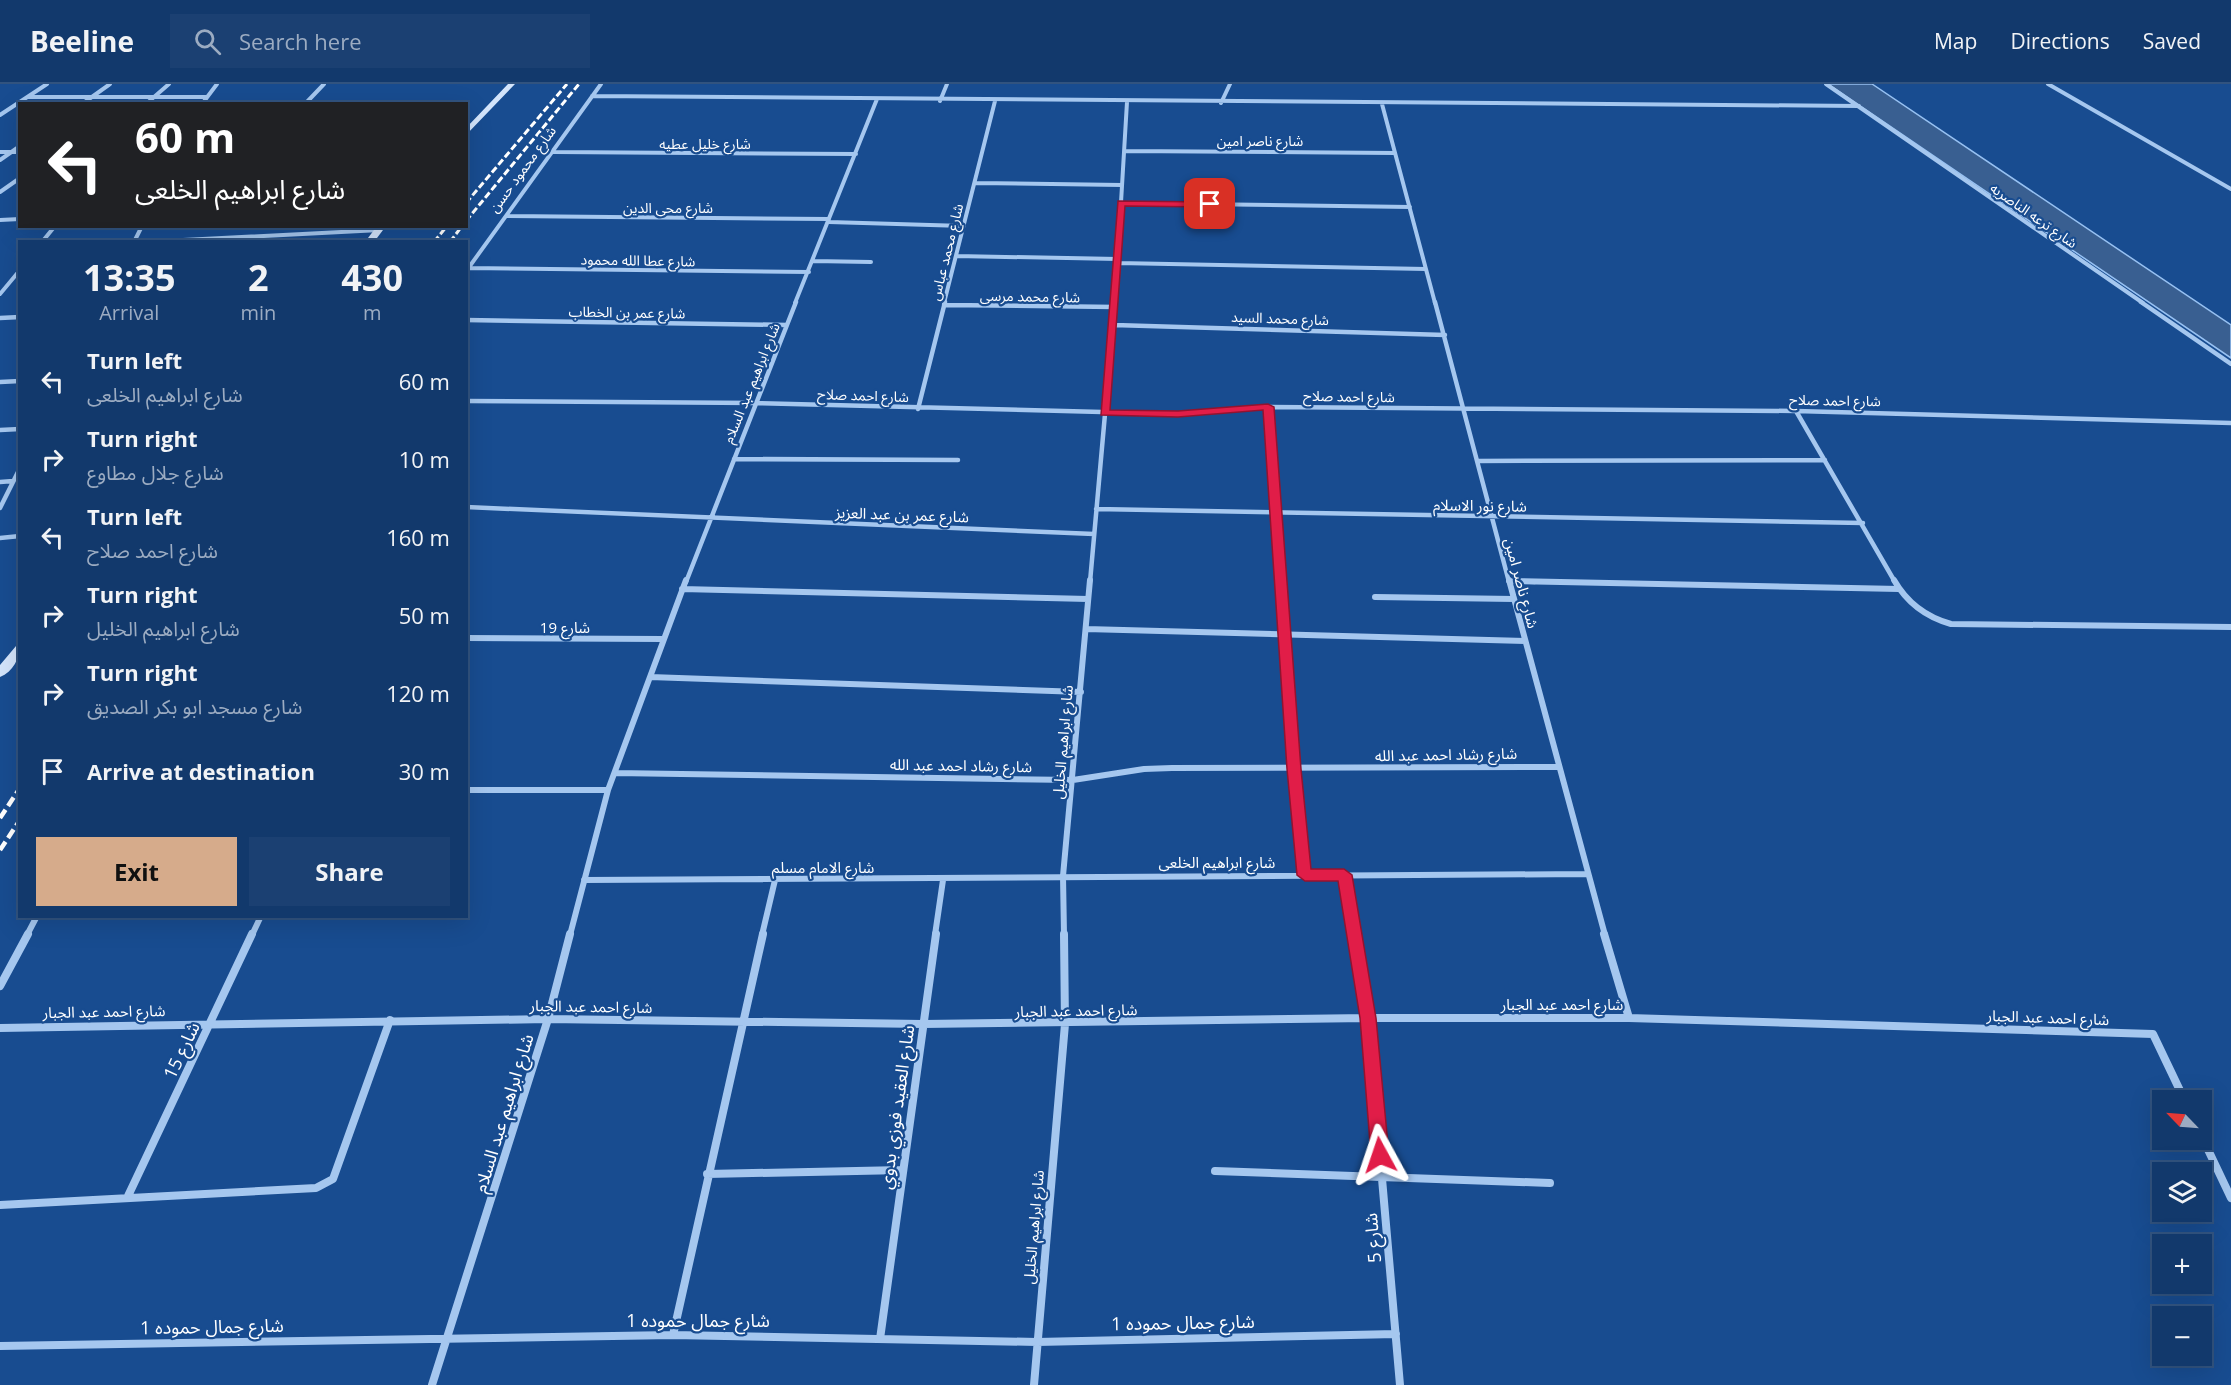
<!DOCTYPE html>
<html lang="en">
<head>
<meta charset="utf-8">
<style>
	:root { --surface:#12396c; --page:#1b4072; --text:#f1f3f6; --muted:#9cacc2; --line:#31537f; --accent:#d6ab8b }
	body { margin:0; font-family:"Open Sans","Noto Sans Arabic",sans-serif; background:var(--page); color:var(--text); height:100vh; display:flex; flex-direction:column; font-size:22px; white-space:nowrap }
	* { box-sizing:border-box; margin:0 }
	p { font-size:20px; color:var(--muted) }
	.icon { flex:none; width:33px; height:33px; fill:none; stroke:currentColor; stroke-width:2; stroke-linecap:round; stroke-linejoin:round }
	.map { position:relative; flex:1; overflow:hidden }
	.drawer { position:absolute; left:18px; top:156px; width:450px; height:678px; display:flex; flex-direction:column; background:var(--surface); border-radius:0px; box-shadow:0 6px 24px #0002,0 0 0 2px var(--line) }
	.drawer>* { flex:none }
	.hud { position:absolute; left:18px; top:18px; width:450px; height:126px; border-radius:0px; box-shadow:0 6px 24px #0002,0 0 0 2px var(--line); background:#202124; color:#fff; overflow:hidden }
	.needle { width:39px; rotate:295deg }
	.controls { position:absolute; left:2152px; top:1006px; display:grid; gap:12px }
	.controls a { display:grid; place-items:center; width:60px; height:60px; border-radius:0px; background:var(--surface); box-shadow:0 6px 24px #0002,0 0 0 2px var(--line); font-size:30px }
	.pin { position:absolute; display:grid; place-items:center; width:51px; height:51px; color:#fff; margin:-26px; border-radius:12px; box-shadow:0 3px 9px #0006 }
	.me { position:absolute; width:66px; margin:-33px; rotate:355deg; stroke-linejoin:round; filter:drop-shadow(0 0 4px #0008) }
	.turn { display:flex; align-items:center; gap:21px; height:126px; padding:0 18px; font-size:27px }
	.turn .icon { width:78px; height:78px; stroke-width:2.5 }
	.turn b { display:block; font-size:42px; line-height:51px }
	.eta { display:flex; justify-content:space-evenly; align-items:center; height:102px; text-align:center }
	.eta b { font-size:36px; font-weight:700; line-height:42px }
	.action { display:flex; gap:12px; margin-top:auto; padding:12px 18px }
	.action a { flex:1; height:69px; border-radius:0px; background:var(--accent); color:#111; font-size:24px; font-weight:700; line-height:69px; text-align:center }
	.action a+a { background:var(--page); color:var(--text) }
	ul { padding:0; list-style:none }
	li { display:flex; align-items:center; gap:18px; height:78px; padding:0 18px }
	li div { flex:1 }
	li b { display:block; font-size:22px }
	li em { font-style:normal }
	header { display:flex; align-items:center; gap:36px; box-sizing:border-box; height:84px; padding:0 30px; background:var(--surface); border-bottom:2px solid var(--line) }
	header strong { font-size:28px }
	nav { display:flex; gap:33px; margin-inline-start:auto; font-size:21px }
	.search { width:420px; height:54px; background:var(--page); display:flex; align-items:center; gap:15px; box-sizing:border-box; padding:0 21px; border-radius:0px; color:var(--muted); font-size:22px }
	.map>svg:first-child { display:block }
	.water { fill:#395f91; stroke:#97c1f2; stroke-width:1.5 }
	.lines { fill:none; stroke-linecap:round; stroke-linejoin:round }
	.street-far3 { stroke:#a5c7ef; stroke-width:4 }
	.street-far2 { stroke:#a5c7ef; stroke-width:4.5 }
	.street-far1 { stroke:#a5c7ef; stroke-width:6 }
	.street { stroke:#a5c7ef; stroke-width:8 }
	.secondary { fill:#d3e4fb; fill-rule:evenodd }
	.rail-far1 { stroke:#fff; stroke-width:3; stroke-dasharray:7 3; stroke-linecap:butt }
	.rail { stroke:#fff; stroke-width:4.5; stroke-dasharray:10 4.5; stroke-linecap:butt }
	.route { fill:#e11d48; stroke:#92132f; stroke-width:1.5 }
	.labels { text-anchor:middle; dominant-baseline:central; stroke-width:4.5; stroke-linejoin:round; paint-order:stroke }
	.far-street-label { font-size:14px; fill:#fff; stroke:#184c90 }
	.street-label { font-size:15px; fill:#fff; stroke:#184c90 }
	.near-street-label { font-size:18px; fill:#fff; stroke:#184c90 }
</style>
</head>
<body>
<header>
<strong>Beeline</strong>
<div class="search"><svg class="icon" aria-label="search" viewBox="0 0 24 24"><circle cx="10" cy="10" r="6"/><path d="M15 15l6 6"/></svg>Search here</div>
<nav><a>Map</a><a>Directions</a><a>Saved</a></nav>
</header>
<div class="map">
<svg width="2231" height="1301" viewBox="0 0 2231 1301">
	<rect width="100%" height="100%" fill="#184c90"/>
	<path class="water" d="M1828 0H1872L2231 241V274Z"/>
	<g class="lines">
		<path class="street-far3" d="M1826 0 2143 219
			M2048 0 2231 105
			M592 12 1859 22
			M28 13H207
			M940 17 947 0
			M1221 19 1230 0
			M82 20 110 0
			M146 20 169 0
			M202 20 217 0
			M305 20 324 0
			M1382 20 1435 219
			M0 31 47 0
			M1124 67 1395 69
			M0 68H20
			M554 68 856 70
			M0 76 20 62
			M975 99 1122 101
			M0 108 20 94
			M1121 119 1410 123
			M506 132 829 135
			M0 136 20 135
			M829 138 964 142
			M42 158 55 142
			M134 158 142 142
			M144 158 380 146
			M956 172 1118 175
			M813 177 871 178
			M1118 179 1426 185
			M468 184 809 188
			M467 186 601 0
			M0 210 20 186
			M795 219 877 15
			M944 219 995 17
			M1115 219 1127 18"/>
		<path class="street-far2" d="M1435 218 1509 498
			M2141 218 2231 280
			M944 221 1115 223
			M0 234 20 233
			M466 236 787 241
			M1114 241 1445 251
			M0 298 20 297
			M466 317 756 319 1178 330 1268 323 1796 327 2231 339
			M1268 323 1281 498
			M918 325 945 218
			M1796 327 1895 498
			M0 346 20 345
			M734 375 958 376
			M1477 377 1825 376
			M0 398 13 397
			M466 423 1094 450
			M0 424 20 384
			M1096 425 1863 439
			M0 454 20 452
			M1509 497 1535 498
			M686 498 796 218
			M1090 498 1115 218"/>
		<path class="street-far1" d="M1280 496 1294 685 1305 791
			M1509 496 1605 851
			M1894 496C1907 519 1926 533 1951 540L2231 543
			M1509 497 1899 505
			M682 505 1088 515
			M1375 513 1514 515
			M1086 545 1525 557
			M466 554 663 555
			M650 593 1081 608
			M615 689 1073 696 1144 685 1172 684 1558 683
			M466 706H608
			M1344 791 1354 851
			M584 796 1587 790
			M27 851 37 832
			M252 851 261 832
			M570 851 608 706 686 496
			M762 851 775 796
			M935 851 943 796
			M1064 851 1063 792 1090 496"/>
		<path class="street" d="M1354 850 1368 934 1400 1301
			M1604 850 1629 934
			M0 902 28 850
			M0 944 548 935 923 940 1368 934H1629L2153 950 2185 1017
			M2202 1053 2231 1114
			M1215 1087 1550 1099
			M707 1090 903 1086
			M128 1112 252 850
			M0 1121 316 1104 333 1095 390 936
			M673 1251 763 850
			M880 1255 936 850
			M0 1262 673 1251 1037 1258 1396 1250
			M432 1301 548 935 570 850
			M1034 1301 1065 940 1064 850"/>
		<path class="secondary" d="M508 0H515L466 51V44Z
			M377 142H386L374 158H365Z
			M20 561C20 574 13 588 0 593V581L16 562Z"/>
		<path class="rail-far1" d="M466 119 567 0
			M466 137 579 0
			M434 158 447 142
			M450 158 462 142"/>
		<path class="rail" d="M0 734 20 704
			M0 766 20 736"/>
	</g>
	<path class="route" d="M1118 117 1210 118 1214 120 1210 123 1125 122 1110 326 1178 327 1268 320 1274 323 1301 685 1311 785H1344L1352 791 1376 934 1389 1071 1386 1077 1380 1079 1374 1077 1371 1071 1360 934 1338 797H1305L1297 791 1287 685 1263 326 1178 333 1101 331Z"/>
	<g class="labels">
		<g class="far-street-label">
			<text x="1260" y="56">شارع ناصر امين</text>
			<text x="705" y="59">شارع خليل عطيه</text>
			<text transform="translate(522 85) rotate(-54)">شارع محمود حسن</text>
			<text x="668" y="123">شارع محى الدين</text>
			<text transform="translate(2034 131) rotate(35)">شارع ترعه الناصريه</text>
			<text transform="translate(946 168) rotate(-76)">شارع محمد عباس</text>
			<text transform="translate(638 176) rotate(1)">شارع عطا الله محمود</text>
			<text transform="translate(1030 212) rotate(1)">شارع محمد مرسى</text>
			<text transform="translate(627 228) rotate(1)">شارع عمر بن الخطاب</text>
			<text transform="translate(1280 234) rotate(2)">شارع محمد السيد</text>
			<text transform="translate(751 299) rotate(-68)">شارع ابراهيم عبد السلام</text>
			<text transform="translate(863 311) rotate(2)">شارع احمد صلاح</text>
			<text transform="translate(1349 312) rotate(1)">شارع احمد صلاح</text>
			<text transform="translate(1835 316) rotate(1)">شارع احمد صلاح</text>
		</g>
		<g class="street-label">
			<text transform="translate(1480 421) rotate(1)">شارع نور الاسلام</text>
			<text transform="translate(902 430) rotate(2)">شارع عمر بن عبد العزيز</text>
			<text transform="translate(1522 499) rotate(75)">شارع ناصر امين</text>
			<text x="565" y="543">شارع 19</text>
			<text transform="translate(1062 658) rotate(-85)">شارع ابراهيم الخليل</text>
			<text transform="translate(1446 670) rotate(-1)">شارع رشاد احمد عبد الله</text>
			<text transform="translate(961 681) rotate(1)">شارع رشاد احمد عبد الله</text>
			<text x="1217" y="778">شارع ابراهيم الخلعى</text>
			<text x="823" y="783">شارع الامام مسلم</text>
			<text x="1562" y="920">شارع احمد عبد الجبار</text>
			<text transform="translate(591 922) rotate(1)">شارع احمد عبد الجبار</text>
			<text transform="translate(1076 926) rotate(-1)">شارع احمد عبد الجبار</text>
			<text transform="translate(104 927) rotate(-1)">شارع احمد عبد الجبار</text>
			<text transform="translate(2048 933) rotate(2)">شارع احمد عبد الجبار</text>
			<text transform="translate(1033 1143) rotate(-85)">شارع ابراهيم الخليل</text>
		</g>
		<g class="near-street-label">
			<text transform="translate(181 966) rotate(-65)">شارع 15</text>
			<text transform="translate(896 1023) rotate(-82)">شارع العقيد فوزي بدوي</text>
			<text transform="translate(503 1029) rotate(-73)">شارع ابراهيم عبد السلام</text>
			<text transform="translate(1372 1154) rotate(-95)">شارع 5</text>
			<text x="698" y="1236">شارع جمال حموده 1</text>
			<text transform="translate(1183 1238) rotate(-1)">شارع جمال حموده 1</text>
			<text transform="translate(212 1242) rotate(-1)">شارع جمال حموده 1</text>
		</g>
	</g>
</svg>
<div class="controls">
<a><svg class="needle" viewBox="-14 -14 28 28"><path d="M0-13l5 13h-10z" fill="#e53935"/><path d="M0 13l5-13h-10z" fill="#9cacc2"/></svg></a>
<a><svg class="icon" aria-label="layers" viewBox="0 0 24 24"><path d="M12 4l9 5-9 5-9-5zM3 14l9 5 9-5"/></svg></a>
<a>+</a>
<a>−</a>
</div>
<div class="pin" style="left:1210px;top:120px;background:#d93025"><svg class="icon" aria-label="arrive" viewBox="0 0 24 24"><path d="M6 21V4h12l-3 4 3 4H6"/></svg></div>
<svg class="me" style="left:1380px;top:1071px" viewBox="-20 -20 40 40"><path d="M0-17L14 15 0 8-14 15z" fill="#e11d48" stroke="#fff" stroke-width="4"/></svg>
<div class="hud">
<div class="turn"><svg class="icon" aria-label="left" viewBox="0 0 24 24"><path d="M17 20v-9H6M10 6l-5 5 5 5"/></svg><div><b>60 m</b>شارع ابراهيم الخلعى</div></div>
</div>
<section class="drawer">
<div class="eta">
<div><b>13:35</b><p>Arrival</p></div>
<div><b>2</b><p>min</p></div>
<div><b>430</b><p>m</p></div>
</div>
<ul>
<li><svg class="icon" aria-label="left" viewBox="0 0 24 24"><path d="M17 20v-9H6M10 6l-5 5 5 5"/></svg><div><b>Turn left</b><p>شارع ابراهيم الخلعى</p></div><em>60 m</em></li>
<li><svg class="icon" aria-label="right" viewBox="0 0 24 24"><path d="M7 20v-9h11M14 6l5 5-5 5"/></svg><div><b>Turn right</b><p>شارع جلال مطاوع</p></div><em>10 m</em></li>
<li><svg class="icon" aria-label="left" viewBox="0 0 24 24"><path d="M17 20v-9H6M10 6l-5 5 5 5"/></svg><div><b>Turn left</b><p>شارع احمد صلاح</p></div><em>160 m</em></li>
<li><svg class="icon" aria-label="right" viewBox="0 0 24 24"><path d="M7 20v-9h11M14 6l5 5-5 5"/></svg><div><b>Turn right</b><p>شارع ابراهيم الخليل</p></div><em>50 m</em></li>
<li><svg class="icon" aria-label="right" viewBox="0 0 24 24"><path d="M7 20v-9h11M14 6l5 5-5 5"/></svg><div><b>Turn right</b><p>شارع مسجد ابو بكر الصديق</p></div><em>120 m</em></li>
<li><svg class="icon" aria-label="arrive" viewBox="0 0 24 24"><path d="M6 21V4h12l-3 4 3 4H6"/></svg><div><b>Arrive at destination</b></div><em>30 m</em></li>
</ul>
<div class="action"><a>Exit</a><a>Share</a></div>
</section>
</div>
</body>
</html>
